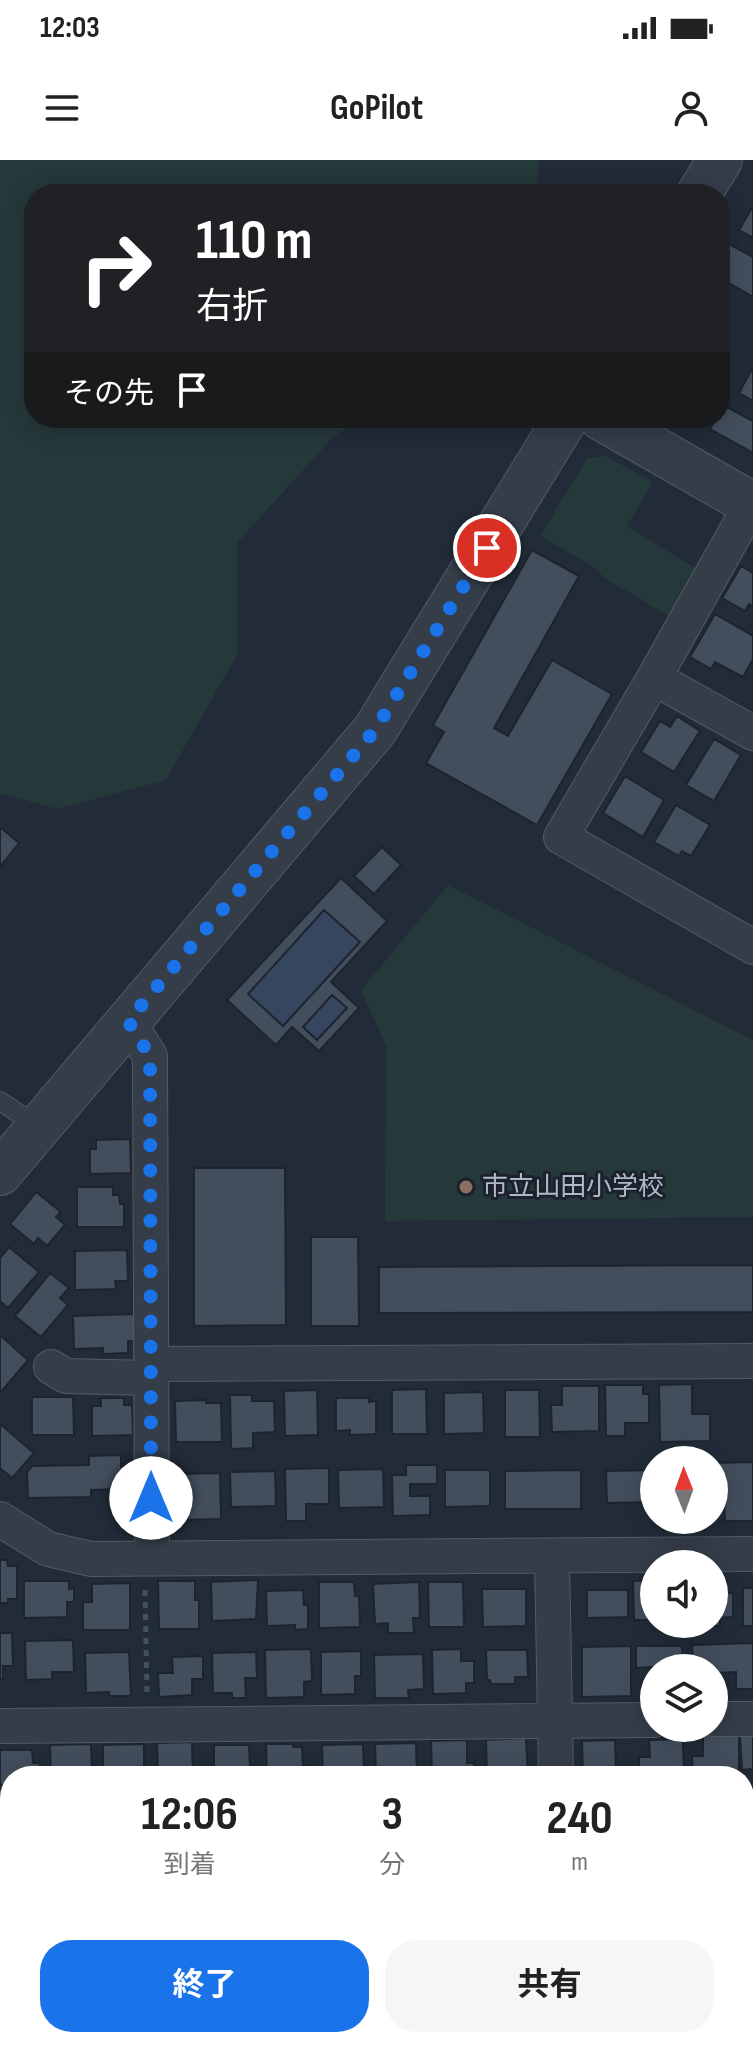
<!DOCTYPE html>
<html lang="ja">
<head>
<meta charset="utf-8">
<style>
	:root { --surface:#fff; --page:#f6f6f6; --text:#222; --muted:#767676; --accent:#1a73e8 }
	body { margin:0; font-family:"Sofia Sans Condensed","Noto Sans JP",sans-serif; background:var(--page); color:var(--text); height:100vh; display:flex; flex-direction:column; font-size:30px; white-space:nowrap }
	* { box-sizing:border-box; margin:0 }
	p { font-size:26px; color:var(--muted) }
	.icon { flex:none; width:44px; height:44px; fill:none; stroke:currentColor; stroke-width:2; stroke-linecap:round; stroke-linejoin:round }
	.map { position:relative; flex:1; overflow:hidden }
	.details { position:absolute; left:0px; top:1606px; width:754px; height:282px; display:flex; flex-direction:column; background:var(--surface); border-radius:32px 32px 0 0; box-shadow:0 4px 20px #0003 }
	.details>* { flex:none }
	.hud { position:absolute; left:24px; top:24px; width:706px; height:244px; border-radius:32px; box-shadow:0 4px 20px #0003; background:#202124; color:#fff; overflow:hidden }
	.needle { width:52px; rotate:359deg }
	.tools { position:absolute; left:640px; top:1286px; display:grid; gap:16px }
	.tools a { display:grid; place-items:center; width:88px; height:88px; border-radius:50%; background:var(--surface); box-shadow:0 4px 20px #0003; font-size:40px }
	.pin { position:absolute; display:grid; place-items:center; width:68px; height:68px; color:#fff; margin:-34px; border:4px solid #fff; border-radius:50%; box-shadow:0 2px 8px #0007 }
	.me { position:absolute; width:88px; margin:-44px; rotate:0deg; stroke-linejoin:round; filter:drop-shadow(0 0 6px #0008) }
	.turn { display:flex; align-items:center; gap:28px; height:168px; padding:0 40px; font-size:36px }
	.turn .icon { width:104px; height:104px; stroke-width:2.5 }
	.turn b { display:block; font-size:56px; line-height:68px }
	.then { display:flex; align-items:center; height:76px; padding:0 40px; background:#0003; gap:16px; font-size:30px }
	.eta { display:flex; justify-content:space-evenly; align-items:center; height:136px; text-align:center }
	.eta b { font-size:48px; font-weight:700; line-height:56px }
	.cta { display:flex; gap:16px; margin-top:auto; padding:16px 40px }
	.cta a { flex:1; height:92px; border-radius:32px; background:var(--accent); color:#fff; font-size:32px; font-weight:700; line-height:92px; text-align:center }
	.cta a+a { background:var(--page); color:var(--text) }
	.status { display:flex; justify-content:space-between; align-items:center; height:56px; padding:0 40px; background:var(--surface); direction:ltr }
	.status svg { height:22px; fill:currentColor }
	header { display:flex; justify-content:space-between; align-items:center; height:104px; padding:0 40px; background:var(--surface); font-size:36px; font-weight:700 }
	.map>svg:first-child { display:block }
	.green { fill:#25383a }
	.water { fill:#36465f }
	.building { fill:#434e5d; stroke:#1d242f; stroke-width:2; fill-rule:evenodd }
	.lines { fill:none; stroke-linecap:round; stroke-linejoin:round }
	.service-casing { stroke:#535b66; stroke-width:20 }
	.minor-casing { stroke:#535b66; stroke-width:36 }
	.tertiary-casing { stroke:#535b66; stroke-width:46 }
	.path { stroke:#415357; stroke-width:5; stroke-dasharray:6 6; stroke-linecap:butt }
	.service { stroke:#353d49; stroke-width:18 }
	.minor { stroke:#353d49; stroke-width:34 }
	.tertiary { stroke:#353d49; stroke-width:44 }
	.route { stroke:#1a73e8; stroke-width:14; stroke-dasharray:0 25.2 }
	.education-dot { fill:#8d6e63; stroke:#1b222d; stroke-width:3 }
	.labels { text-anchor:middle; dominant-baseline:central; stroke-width:6; stroke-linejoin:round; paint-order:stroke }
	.poi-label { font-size:26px; fill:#b0b8c5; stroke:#1b222d; text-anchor:start }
</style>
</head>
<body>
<div class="status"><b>12:03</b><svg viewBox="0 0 49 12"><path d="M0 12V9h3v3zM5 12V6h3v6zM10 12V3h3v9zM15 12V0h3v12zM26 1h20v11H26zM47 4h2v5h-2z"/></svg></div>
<header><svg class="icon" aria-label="menu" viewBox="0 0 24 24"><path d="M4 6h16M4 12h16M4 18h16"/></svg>GoPilot<svg class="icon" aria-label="person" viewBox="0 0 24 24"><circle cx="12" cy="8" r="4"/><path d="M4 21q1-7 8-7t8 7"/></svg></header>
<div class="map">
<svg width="753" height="1887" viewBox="0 0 753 1887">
	<rect width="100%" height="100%" fill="#222b38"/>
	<path class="green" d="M0 0H540L535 34H34V258H365L334 276 238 382 237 495 166 620 57 649 0 633Z
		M606 296 653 322 627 366 698 410 670 457 603 417 597 409 540 376 587 298Z
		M448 725 753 880V1057L385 1061 386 886 361 830Z"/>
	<path class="water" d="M324 750 360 782 283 866 248 834Z
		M332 835 347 848 317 880 303 867Z"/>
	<path class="building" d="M753 46V78L739 70Z
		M729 84 753 97V137L720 118V100Z
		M753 207V241L739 233Z
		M723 245 753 261V293L710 269 716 258H720Z
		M532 390 579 416 494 568 508 576 552 500 612 534 537 665 426 603 444 572 433 565Z
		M741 406 753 413V446L749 444 745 451 722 438Z
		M715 454 753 476V499L743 517 715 502 711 509 690 497Z
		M677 556 700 571 674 612 641 592 660 561 670 567Z
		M714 579 741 595 714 641 686 625Z
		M625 616 664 640 643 677 603 653Z
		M676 645 710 665 691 696 682 691 679 696 654 682Z
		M0 667 19 683 0 707Z
		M382 687 401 705 374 734 354 716Z
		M341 718 387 761 331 822 359 848 319 891 292 867 276 885 227 840ZM324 750 360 782 283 866 248 834ZM332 835 347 848 317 880 303 867Z
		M130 979 131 1013 90 1014V989H96V980Z
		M194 1008H285L286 1165 194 1166Z
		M77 1027H113V1035H119L120 1044H124V1067H77Z
		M36 1032 61 1052 56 1057 65 1065 47 1086 38 1078 34 1084 10 1064Z
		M311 1077H358L359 1166H311Z
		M9 1087 39 1112 8 1148 0 1141V1098Z
		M127 1090 128 1121H115L116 1129 75 1130V1091Z
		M753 1105V1152L379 1153V1107Z
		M50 1113 69 1128 60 1138 68 1145 41 1177 15 1156Z
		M135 1154 136 1181H128V1193L103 1194V1188L74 1189 73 1156Z
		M1 1176 28 1200 0 1233V1178Z
		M692 1224V1254H710V1281L660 1282 659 1225Z
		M605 1225H643V1234H649V1263H625V1276H606Z
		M562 1226H599V1271L552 1272 551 1245H562Z
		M426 1229 427 1274H392V1230Z
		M317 1230 318 1275 285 1276 284 1231Z
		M505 1230H539L540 1277H505Z
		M483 1232 484 1273 444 1274V1233Z
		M230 1235H252V1241H274L275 1272 253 1273V1288L231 1289Z
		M32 1237H73L74 1275H32Z
		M101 1238H124V1245H132L133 1275 92 1276V1246H101Z
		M336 1238H369V1242L376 1241V1274L350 1275V1270L336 1271Z
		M206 1240V1243H221L222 1282H176L175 1241Z
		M0 1264 34 1293 12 1318 0 1308Z
		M121 1295V1329L91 1330V1337L28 1338 27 1312 32 1306 89 1305V1296Z
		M753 1302V1361H725L724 1337 715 1338 714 1303Z
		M406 1305H437V1324H410V1336H430V1355L393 1356 392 1315H406Z
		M329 1308V1344H306V1361H286L285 1309Z
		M383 1309 384 1347 339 1348 338 1310Z
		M445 1310H490V1346L445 1347Z
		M581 1310V1349H505V1311Z
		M654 1310V1342L607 1343 606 1311Z
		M275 1311 276 1346 231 1347 230 1312Z
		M220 1313 221 1359 179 1360 178 1314Z
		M135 1335 136 1361 117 1362 116 1336Z
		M0 1400H7L8 1406H17V1439H8V1443H0Z
		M258 1420 256 1459 212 1461 211 1422Z
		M654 1420V1460H634L633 1421Z
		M24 1421H69V1429L74 1428V1442H67V1457L24 1458Z
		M158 1421H195V1440H199V1469H159Z
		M319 1422H354L355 1436H359L360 1467 319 1468Z
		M419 1422 420 1458H413L414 1473H388V1463L375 1464 373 1424Z
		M428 1422H463L464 1467H429Z
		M130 1423V1470H83V1442H92V1424Z
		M714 1425H720L723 1433H733V1457L720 1458V1466H686V1464H714Z
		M743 1428H753V1466H743Z
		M482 1429H526V1466L483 1467Z
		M303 1430 304 1445H308V1469L295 1470V1465L267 1466 266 1431Z
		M587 1430H628V1457L587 1458Z
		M0 1473H12L13 1506H3V1519H0Z
		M73 1480 74 1512H52V1519L26 1520 25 1481Z
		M753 1483V1529H736V1512L714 1513V1508H693L692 1485Z
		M631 1486V1536L582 1537V1487Z
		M636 1486H682L683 1508H654V1524L653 1507 636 1508Z
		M311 1489 312 1521 304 1522V1537L266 1538 265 1490Z
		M461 1489V1501H474V1523H466V1533L433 1534 432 1490Z
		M486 1490H527L528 1517H515V1524H491L490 1520H487Z
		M361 1491V1516H355V1534L321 1535V1492Z
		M129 1492 131 1536H109V1532L86 1533 85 1493Z
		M256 1492 257 1518H245L246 1538H232V1533H213L212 1493Z
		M423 1494 424 1529 408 1530 409 1538H375L374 1495Z
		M203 1496V1519H192V1535L159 1537 158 1513H173L172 1497Z
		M739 1574V1615L693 1616 692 1596H703V1575Z
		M740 1576H753V1609L742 1610Z
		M526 1578 528 1616H487L486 1580Z
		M683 1579 684 1616H639V1597H650L649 1580Z
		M467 1580V1603H474V1616H432L431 1581Z
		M615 1580 616 1608H628V1616H583L582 1581Z
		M192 1582 193 1616H158L157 1583Z
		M416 1583 417 1616H376L375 1584Z
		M91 1584 92 1616H51L50 1585Z
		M144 1584V1616H103V1585Z
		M266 1584H293V1587H302L303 1605H306L307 1616H267Z
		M363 1584 364 1616H323L322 1585Z
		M214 1585H249L250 1606H255L256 1616H214Z
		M0 1590H32L33 1603H40V1616H10V1625H0Z
		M0 1653H10V1696H0Z
		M0 1741H10V1784H7V1775L0 1776Z
		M0 1805H10V1842H0Z
		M676 1883V1887H643L642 1884Z"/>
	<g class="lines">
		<defs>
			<path id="service" d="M0 941 39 967"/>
			<path id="minor" d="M753 341 654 518 561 677 753 787
				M654 518 753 573
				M128 861 150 896 152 1399
				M151 1204 753 1201
				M51 1207 66 1216 151 1218
				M0 1359 48 1389 91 1399 753 1394
				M552 1397 556 1616
				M714 1559H753
				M0 1566 654 1560
				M744 1711H753
				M0 1722H10
				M744 1863 753 1862
				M0 1875H10
				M559 1878 560 1887"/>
			<path id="tertiary" d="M699 34 720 0
				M601 258 753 345
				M0 1013 375 570 566 258"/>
		</defs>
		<use href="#service" class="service-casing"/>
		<use href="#minor" class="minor-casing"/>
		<use href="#tertiary" class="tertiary-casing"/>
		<path class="path" d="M145 1430 147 1536"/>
		<use href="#service" class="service"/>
		<use href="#minor" class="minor"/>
		<use href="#tertiary" class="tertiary"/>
	</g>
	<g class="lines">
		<path class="route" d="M151 1338 150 896 128 861 375 570 487 388"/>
	</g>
	<circle class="education-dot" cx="466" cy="1027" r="8"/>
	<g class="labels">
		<g class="poi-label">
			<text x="482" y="1027">市立山田小学校</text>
		</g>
	</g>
</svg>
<div class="tools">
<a><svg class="needle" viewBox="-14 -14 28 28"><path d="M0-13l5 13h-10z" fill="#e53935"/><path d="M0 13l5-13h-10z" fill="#767676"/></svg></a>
<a><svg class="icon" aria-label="sound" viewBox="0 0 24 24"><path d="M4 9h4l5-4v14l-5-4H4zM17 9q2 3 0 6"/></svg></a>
<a><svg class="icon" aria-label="layers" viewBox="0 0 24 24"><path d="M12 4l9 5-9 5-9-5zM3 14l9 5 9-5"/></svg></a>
</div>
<div class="pin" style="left:487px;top:388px;background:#d93025"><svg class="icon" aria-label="arrive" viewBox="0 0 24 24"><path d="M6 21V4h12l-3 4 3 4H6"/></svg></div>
<svg class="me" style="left:151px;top:1338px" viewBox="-20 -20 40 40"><circle r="19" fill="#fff"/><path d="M0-13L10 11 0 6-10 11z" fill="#1a73e8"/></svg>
<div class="hud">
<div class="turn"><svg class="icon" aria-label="right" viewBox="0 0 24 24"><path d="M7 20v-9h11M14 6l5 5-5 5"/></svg><div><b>110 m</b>右折</div></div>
<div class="then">その先<svg class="icon" aria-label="arrive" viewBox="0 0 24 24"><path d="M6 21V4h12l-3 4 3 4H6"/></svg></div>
</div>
<section class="details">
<div class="eta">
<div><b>12:06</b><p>到着</p></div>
<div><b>3</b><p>分</p></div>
<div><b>240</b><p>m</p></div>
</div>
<div class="cta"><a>終了</a><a>共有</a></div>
</section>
</div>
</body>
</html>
